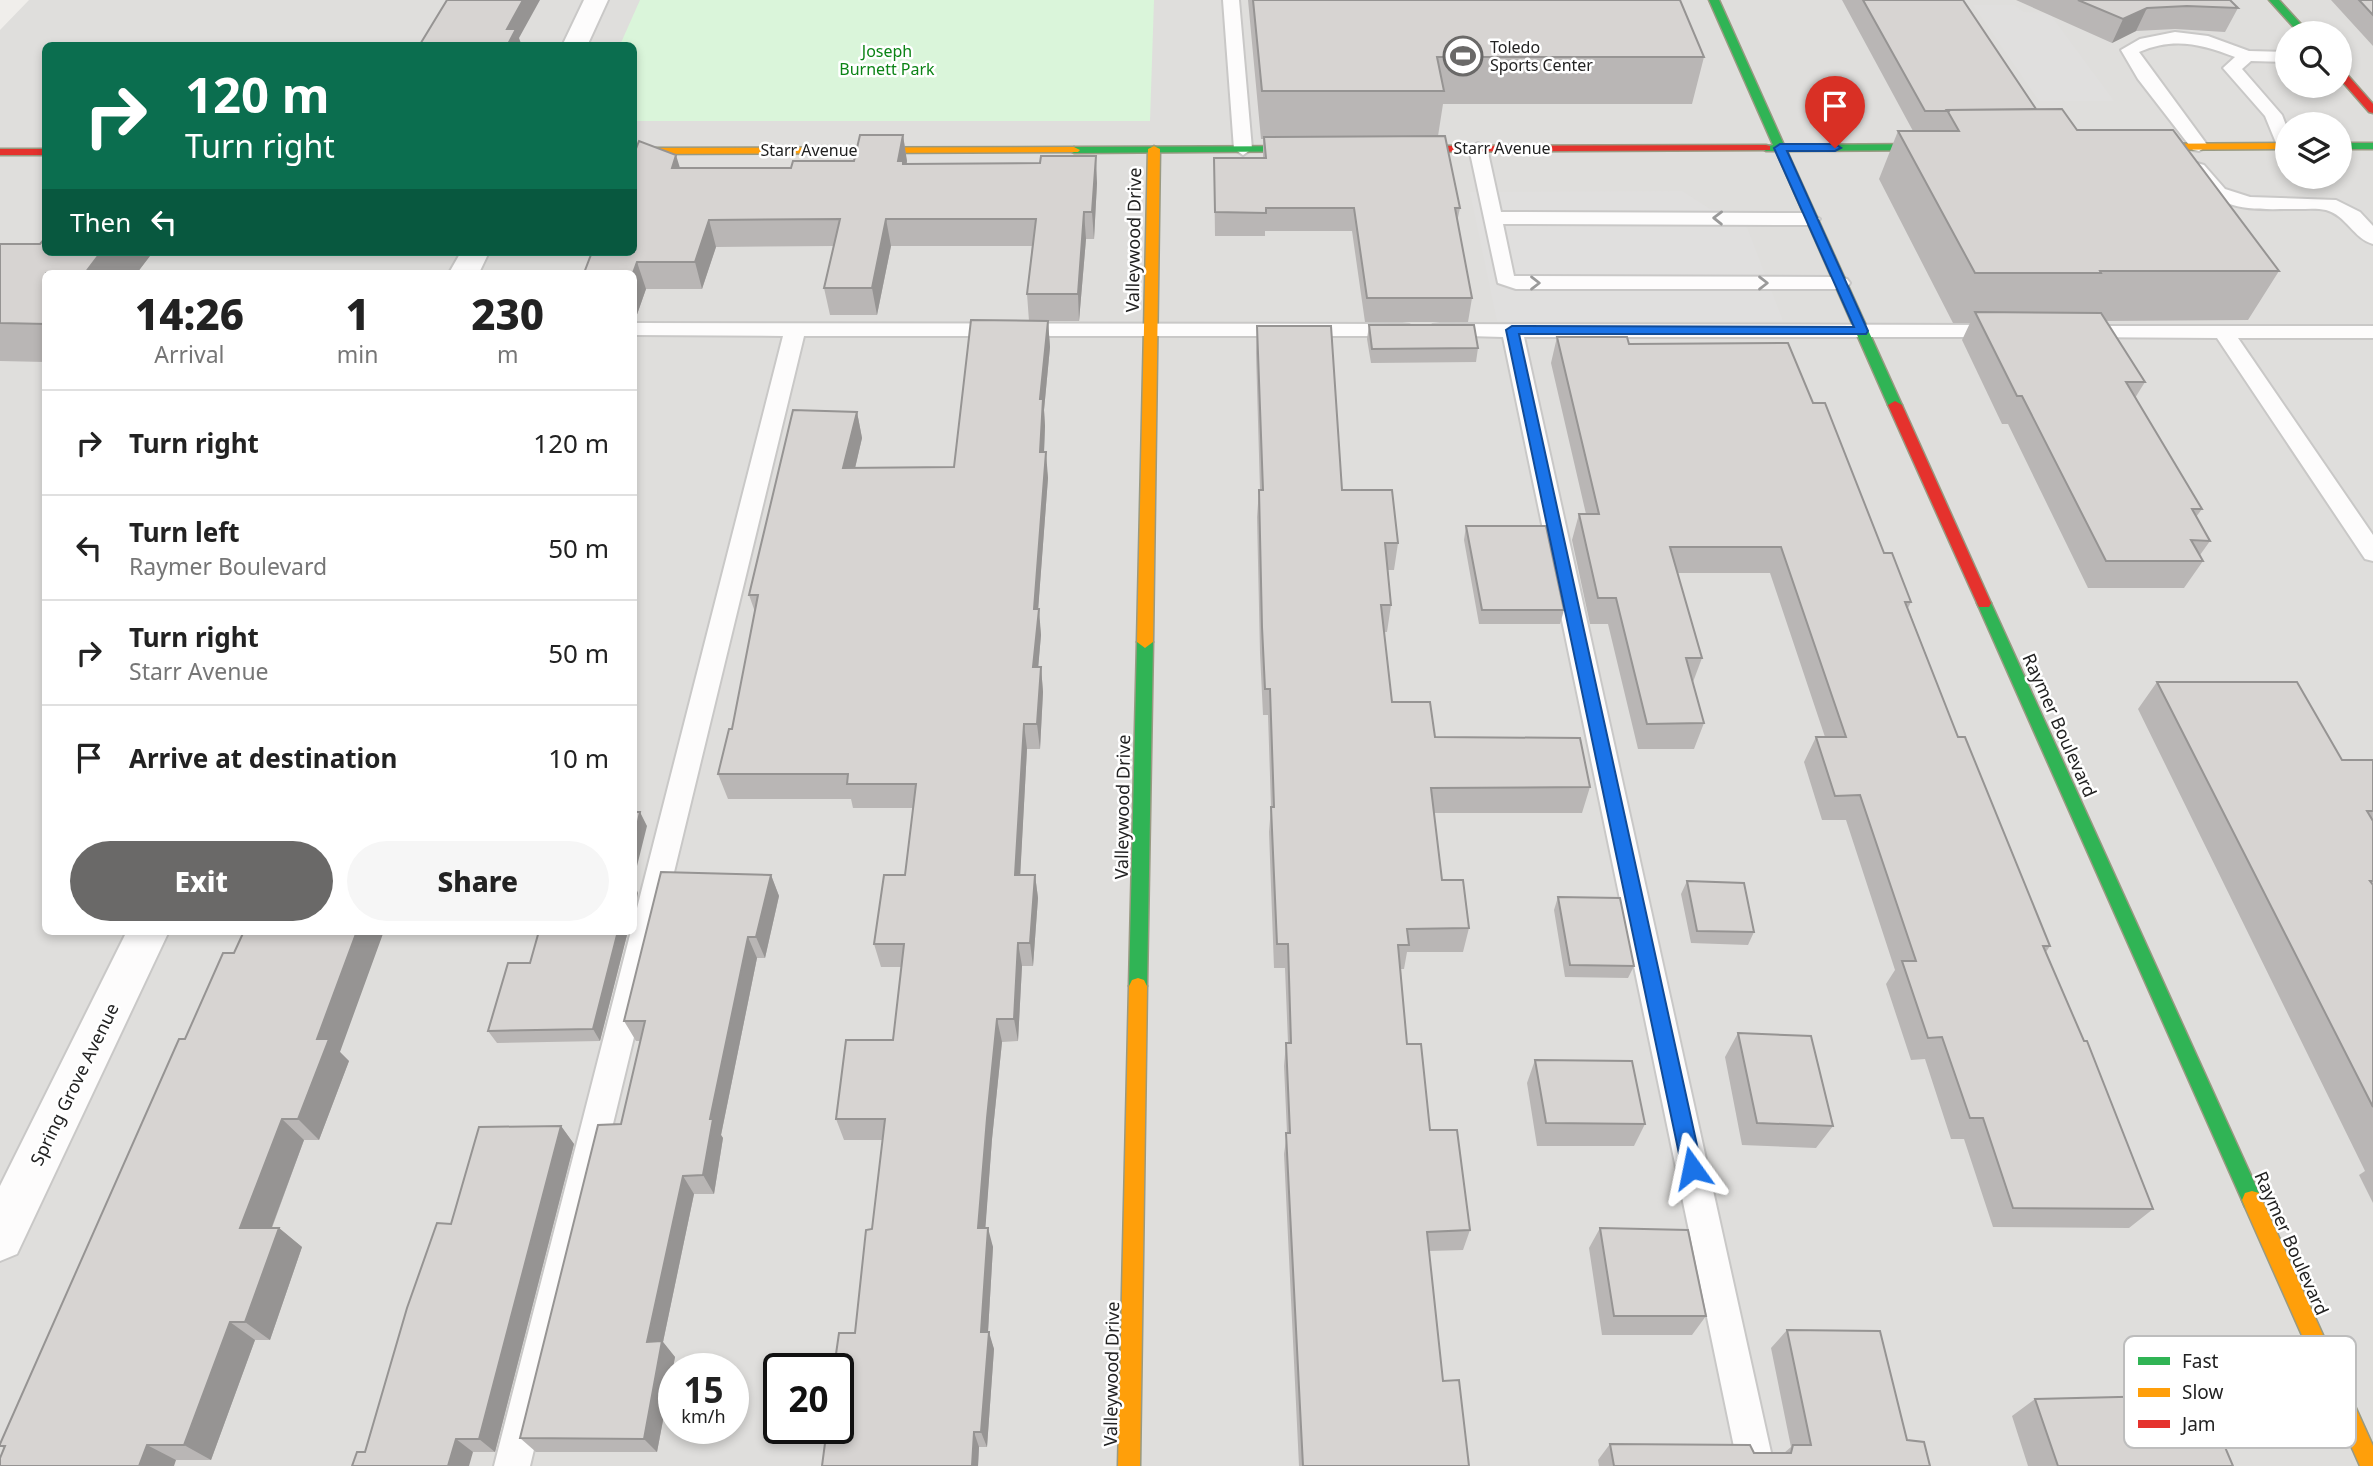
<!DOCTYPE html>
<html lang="en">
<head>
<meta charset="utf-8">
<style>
	:root { --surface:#fff; --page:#f6f6f6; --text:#222; --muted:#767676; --line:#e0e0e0; --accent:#6a6968 }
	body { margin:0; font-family:"Noto Sans",sans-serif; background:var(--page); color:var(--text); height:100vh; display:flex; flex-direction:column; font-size:26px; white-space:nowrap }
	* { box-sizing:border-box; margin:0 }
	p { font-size:23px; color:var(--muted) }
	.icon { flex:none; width:38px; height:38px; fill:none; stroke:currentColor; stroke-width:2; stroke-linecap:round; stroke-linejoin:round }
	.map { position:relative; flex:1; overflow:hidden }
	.details { position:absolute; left:42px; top:270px; width:595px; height:665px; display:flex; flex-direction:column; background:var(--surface); border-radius:10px; box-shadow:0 4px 10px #0003 }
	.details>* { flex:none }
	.banner { position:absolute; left:42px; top:42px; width:595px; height:214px; border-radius:10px; box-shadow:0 4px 10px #0003; background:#0b6e4f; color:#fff; overflow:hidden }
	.tools { position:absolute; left:2275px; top:21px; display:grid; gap:14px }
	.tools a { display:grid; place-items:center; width:77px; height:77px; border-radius:50%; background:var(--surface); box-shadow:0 4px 10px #0003; font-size:35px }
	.speed { position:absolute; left:658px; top:1353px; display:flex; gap:14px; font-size:35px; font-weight:700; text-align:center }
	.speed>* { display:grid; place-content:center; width:91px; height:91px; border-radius:50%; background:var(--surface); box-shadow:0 4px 10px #0003; line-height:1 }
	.speed small { font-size:18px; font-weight:400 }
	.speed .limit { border:4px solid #111; border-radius:10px; background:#fff; color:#111 }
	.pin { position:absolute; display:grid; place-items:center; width:60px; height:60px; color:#fff; margin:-72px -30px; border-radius:50% 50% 50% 0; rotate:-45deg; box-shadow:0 0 7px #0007 }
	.pin .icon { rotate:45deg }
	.me { position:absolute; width:77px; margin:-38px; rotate:348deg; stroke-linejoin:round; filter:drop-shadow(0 0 5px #0008) }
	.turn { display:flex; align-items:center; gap:24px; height:147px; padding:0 28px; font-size:32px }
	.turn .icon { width:91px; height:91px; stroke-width:2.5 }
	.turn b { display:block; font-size:49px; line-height:60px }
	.then { display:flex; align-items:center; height:66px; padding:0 28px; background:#0003; gap:14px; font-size:26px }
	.eta { display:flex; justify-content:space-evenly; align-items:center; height:119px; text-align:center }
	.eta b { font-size:42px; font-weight:800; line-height:49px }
	.cta { display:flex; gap:14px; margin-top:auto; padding:14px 28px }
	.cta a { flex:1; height:80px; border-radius:42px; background:var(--accent); color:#fff; font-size:28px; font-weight:800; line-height:80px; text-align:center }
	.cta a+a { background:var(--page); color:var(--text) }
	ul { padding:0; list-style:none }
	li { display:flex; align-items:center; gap:21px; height:105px; padding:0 28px; border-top:2px solid var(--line) }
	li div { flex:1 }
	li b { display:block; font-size:26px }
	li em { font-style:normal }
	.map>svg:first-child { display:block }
	.residential { fill:#dfdedc; fill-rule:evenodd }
	.park { fill:#daf5da }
	.parking { fill:#e0dfde }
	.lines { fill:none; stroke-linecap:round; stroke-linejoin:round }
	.lane-casing { stroke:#c9c8c7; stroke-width:4 }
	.street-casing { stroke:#c9c8c7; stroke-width:4 }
	.fast-casing { stroke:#999a82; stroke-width:3 }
	.slow-casing { stroke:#999a82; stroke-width:3 }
	.jam-casing { stroke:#999a82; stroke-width:3 }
	.lane { fill:#fdfcfc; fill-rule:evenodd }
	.street { fill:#fdfcfc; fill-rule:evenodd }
	.fast { fill:#30b455; fill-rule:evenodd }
	.slow { fill:#ff9f0a; fill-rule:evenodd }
	.jam { fill:#e5322d; fill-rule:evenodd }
	.wall { fill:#b9b6b5 }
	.shaded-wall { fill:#969493 }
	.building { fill:#d7d4d2; stroke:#969493; stroke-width:2 }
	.oneway { stroke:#9a9a9a }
	.route { fill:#1a73e8; stroke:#114b97; stroke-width:2 }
	.labels { text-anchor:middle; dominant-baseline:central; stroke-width:5; stroke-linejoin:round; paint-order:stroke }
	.far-poi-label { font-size:16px; fill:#222; stroke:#fff; text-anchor:start }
	.far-park-label { font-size:16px; fill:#0c8416; stroke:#fff }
	.far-street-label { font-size:16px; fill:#222; stroke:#fff }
	.street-label { font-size:18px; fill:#222; stroke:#fff }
	.key { fill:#fff; stroke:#bdbdbd; stroke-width:2 }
	.key-label { font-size:19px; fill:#222 }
</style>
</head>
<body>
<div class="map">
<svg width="2373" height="1466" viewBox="0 0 2373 1466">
	<rect width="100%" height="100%" fill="#f0eeeb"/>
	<path class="residential" d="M29 0H2373V1466H0V30ZM2287 33H2340V86H2287ZM46 46H634V252H46ZM2287 124H2340V177H2287ZM46 273H634V931H46ZM674 1368H733V1428H674ZM779 1368H838V1428H779Z"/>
	<path class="park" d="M640 0H1154L1150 121H634V46L620 45Z"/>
	<path class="parking" d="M1973 5H2014L2024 12 2049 13 2114 101H2039Z
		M1682 191 1710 209 1741 212 1783 321H1497L1470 192Z"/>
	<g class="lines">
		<defs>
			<path id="lane" d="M1223 0H1239L1252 149 1243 155 1234 149Z
				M2175 32 2208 36 2249 51 2287 52V62L2251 61 2242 69 2282 115 2287 128V151L2279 150 2265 116 2223 68 2235 57C2201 44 2174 37 2139 52L2208 146 2199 151 2193 150 2138 79 2121 50 2140 39Z
				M1478 143 1487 148 1501 212 1810 213 1820 219 1810 225 1503 224 1514 276 1840 277 1847 279 1850 283 1847 287 1840 289H1516L1498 283 1469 148Z
				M2197 163 2204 165 2225 189 2250 197 2336 200 2360 212 2373 226V244C2354 239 2346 215 2326 210 2317 208 2307 209 2298 209 2248 209 2220 214 2188 169Z
				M634 323 1402 324 1409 325 1412 330 1409 335 1402 336H804L530 1466H494L631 931H634V920L783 336 634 335Z
				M1440 324 2000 325 2007 326 2010 331 2007 336 2000 337H1524L1774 1466H1738L1503 337 1433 335 1430 330 1433 325Z
				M2077 326H2373V338H2238L2373 535V561L2365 559 2217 338 2070 337 2067 332 2070 327Z"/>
			<path id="street" d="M584 0H608L587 46H562Z
				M461 252H489L479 273H449Z
				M127 931H169L17 1254 0 1261V1186Z"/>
			<path id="fast" d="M1709 0H1719L1784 145 1942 144 1947 147 1942 150 1787 151 1902 405 1900 408H1890L1888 405 1776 151H1766L1761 148 1773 145Z
				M2269 0H2279L2309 33H2299Z
				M2340 143H2373V149H2340Z
				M1316 146 1320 147V151L1074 153 1068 150 1074 147Z
				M1984 598 1991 603 2259 1193 2262 1200 2259 1207 2252 1209 2245 1207 1977 603Z
				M1145 636 1153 642 1147 986 1144 992 1138 994 1132 992 1129 986 1137 642Z"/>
			<path id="slow" d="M2287 143V149L2132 150 2127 147 2132 144Z
				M1154 146 1160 149 1153 642 1145 648 1137 642 1148 149Z
				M1074 147 1080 150 1078 152 634 154V148Z
				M1138 978 1144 980 1147 986 1140 1466H1118L1129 986 1132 980Z
				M2252 1191 2259 1193 2373 1446V1466H2360L2245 1207 2242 1200 2245 1193Z"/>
			<path id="jam" d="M2340 70 2344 71 2373 104V113L2369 112 2340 79Z
				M1766 145 1770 146V150L1397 152 1391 149 1397 146Z
				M0 149H46V155H0Z
				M1895 401 1902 405 1991 603 1989 607H1979L1977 603 1888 405Z"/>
		</defs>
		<use href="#lane" class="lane-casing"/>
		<use href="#street" class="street-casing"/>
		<use href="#fast" class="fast-casing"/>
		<use href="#slow" class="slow-casing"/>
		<use href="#jam" class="jam-casing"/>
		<use href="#lane" class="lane"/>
		<use href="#street" class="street"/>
		<use href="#fast" class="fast"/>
		<use href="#slow" class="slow"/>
		<use href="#jam" class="jam"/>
	</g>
	<path class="wall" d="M1248 0H1680L1704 57 1692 104H1443L1438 136 1460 208 1457 222 1472 298 1468 322H1365L1352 231H1265V236H1215L1214 158H1263V139H1261Z
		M1842 0H1963L2036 109 2077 130 2279 271 2248 320 2106 321 2145 382 2135 398 2202 509 2196 517 2210 541 2200 555 2203 561 2184 588H2088L2008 424H2002L1962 340 1970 323H1953L1879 179 1898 131H1913Z
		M2016 0H2230L2238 8 2225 32 2175 29 2136 31 2112 43Z
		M2331 0H2373V46Z
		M903 135 907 164 1097 183 1094 239H1086L1079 321H1048L1050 347 1044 410 1045 426 1044 452 1048 478 1038 609 1041 635 1038 667H1041L1043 692 1040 749H1027L1020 875H1035L1038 898 1033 966H1022L1018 1041 1002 1042 992 1139 985 1228 993 1247 988 1332 994 1349 987 1447H979L978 1466H822L855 1333 872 1229 883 1140H844L836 1119 893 1040 901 967H881L874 944 905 875 913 808H853L851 799H728L718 774 732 729 755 612 749 595 857 412 862 438 855 468 954 467 1029 321 1027 294 1032 246H891L877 315H830L824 288 834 246 716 247 702 289H646L634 323V273L592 252H539H634L680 168H791L854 161Z
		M0 244 46 252H153L137 273H46V362L0 361Z
		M1369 325 1478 348 1476 362 1371 363 1367 339Z
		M1257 326 1342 490 1398 543 1394 570H1388L1391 605 1387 632H1384L1392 702 1435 737 1590 787 1582 813H1434L1442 880 1469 928 1463 952H1407L1404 969H1400L1407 1044 1430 1130 1470 1230 1463 1250 1429 1251 1443 1381 1469 1466H1299L1284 1154 1287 1133 1284 1066 1286 1043H1288L1285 968H1274L1269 832 1271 807 1268 715H1263L1260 653 1257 517 1259 490H1260L1256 353Z
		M1557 337 1629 344 1813 403 1884 553 1911 602 1908 608 1958 737 2050 946 2046 952 2153 1209 2129 1228 1993 1227 1964 1139H1951L1925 1059 1911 1060 1886 984 1895 970 1846 820H1822L1804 762 1816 737H1825L1770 573H1677L1702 658 1693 682 1704 723 1694 749H1638L1608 624H1590L1572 540 1579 514H1586L1551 363Z
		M1466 526 1564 610 1560 624H1479L1464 540Z
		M2157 682 2342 760H2373V1203L2359 1175 2365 1171 2138 709Z
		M771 875 779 896 765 958H757L721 1135 723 1138 714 1194H694L663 1342 675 1357 657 1452H536L520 1438 621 1124 640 1041H636L624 1021Z
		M1687 881 1754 932 1748 945 1691 943 1681 894Z
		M1558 897 1634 966 1628 978 1565 977 1554 910Z
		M539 931H628L600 1041 497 1043 488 1031 530 963Z
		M234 953 340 1052 349 1061 319 1140H304L272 1228H279L302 1247 270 1340H255L211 1460H176L4 1448 0 1446 185 1039Z
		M1738 1033 1833 1126 1816 1148 1742 1145 1725 1057Z
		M1535 1060 1645 1124 1634 1146H1537L1527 1083Z
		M561 1126 574 1144 495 1452H365L451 1224Z
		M1600 1228 1706 1316 1692 1335H1602L1589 1248Z
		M1787 1330 1907 1440 1930 1466H1599L1598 1460 1610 1444 1754 1453H1784L1791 1447 1771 1348Z
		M2035 1399 2233 1466H2028L2012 1416Z"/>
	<path class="shaded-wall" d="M523 0H540L519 38 522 46H507V29Z
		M2147 8 2136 31 2112 43 2123 19Z
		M903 135 907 161 905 172 898 161Z
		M676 155 684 181 672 168Z
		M1096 156 1097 183 1094 239 1092 212Z
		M1084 212 1086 239 1079 321 1078 294Z
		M886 219 891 246 877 315 872 288Z
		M709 220 716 247 702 289 695 262Z
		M101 252H153L137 273H85Z
		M637 262 646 289 634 323 633 273Z
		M1048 321 1050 347 1044 410 1045 426 1043 478 1040 452V399Z
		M857 412 862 438 849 494 843 468Z
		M1046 452 1048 478 1037 625 1039 609 1041 635 1036 693 1033 667 1034 609Z
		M1041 667 1043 692 1040 749 1037 724Z
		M1024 724 1027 749 1019 898 1015 875Z
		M640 812 647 826 634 878V840Z
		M771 875 779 896 765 958 756 937Z
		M1035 875 1038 898 1033 966 1030 943Z
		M634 883 638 893 634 917Z
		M357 931H384L340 1052 349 1061 319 1140 298 1119 317 1039Z
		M618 931H628L600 1041 593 1029Z
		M748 937 757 958 721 1135 723 1138 714 1194 703 1175 710 1119Z
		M1018 943 1022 966 1018 1041 1014 1019Z
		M997 1019 1002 1042 992 1139 984 1247 978 1228 987 1118Z
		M282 1119 304 1140 264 1248 240 1228Z
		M561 1126 574 1144 495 1452 479 1439Z
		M683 1176 694 1194 663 1342 675 1357 657 1452 644 1439 647 1342Z
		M279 1228 302 1247 270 1340 245 1322Z
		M988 1228 993 1247 987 1349 981 1332Z
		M230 1322 255 1340 211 1460 184 1445Z
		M989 1332 994 1349 987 1447 981 1432Z
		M974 1432 979 1447 978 1466H972Z
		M456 1439 473 1452 469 1466H448Z
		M147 1445 176 1460 174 1466H139Z"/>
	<path class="building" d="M447 0H523L507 29H516L507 46H419Z
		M1253 0H1680L1704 57H1437L1444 91H1262Z
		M1863 0H1963L2036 109 1947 110 1948 111H1925Z
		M2078 0H2230L2238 8 2187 6 2147 8 2123 19Z
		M2359 0H2373V15Z
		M2062 109 2077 130H2173L2279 271H2100L2101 273H1975L1898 131H1959L1947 110Z
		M860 135H903L898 161H903V164L1040 163 1041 156H1096L1092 212H1084L1078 294H1027L1036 219H886L872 288H824L840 219 709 220 695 262H637L633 273H584L592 252H634V154L639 141 676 155 672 168H791L793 161H854Z
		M1445 136 1460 208H1455L1472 298H1367L1354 208H1266V213L1215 212 1214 158H1266L1264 137Z
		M46 237V252H101L85 273H46V324L0 323V244H40Z
		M1975 312 2101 313 2145 382H2126L2202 509H2192L2210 541 2191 540 2203 561H2106L2022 396H2017Z
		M971 320 1048 321 1040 399H1043L1040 452H1046L1034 609H1039L1033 667H1041L1037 724H1024L1015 875H1035L1030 943H1018L1014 1019H997L987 1118 978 1228H988L981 1332H989L981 1432H974L972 1466H822L827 1428H838V1368H834L839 1333H855L866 1230 872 1229 885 1119H836L846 1040H893L904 944H874L884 875H905L916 784H847L848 774H718L729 729H732L758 595H749L793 410 857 412 843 468 954 467Z
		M1369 325H1474L1478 348 1372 349Z
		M1257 326H1331L1342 490H1392L1398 543H1385L1391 605H1381L1392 702H1430L1435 737 1580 738 1590 787 1431 788 1442 880H1463L1469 928 1407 929 1409 945H1398L1407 1044H1421L1430 1130H1457L1470 1230 1427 1232 1443 1381 1459 1380 1469 1466H1303L1286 1133H1290L1286 1043H1291L1288 944H1277L1271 807H1274L1270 689H1265L1262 627 1259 490H1263Z
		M1557 337H1627L1629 344 1788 343 1813 403H1825L1884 553H1892L1911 602H1905L1958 737H1965L2050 946H2043L2084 1041H2087L2153 1209 2013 1208 1983 1118H1970L1942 1037 1928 1038 1902 961H1916L1860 795 1835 796 1816 737H1846L1781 547H1670L1702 658H1686L1704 723 1647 724 1616 598H1598L1579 514H1599Z
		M1466 526H1546L1564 610H1482Z
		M2157 682H2297L2342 760H2373V811H2367L2373 821V881H2370L2373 885V1107Z
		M634 812H640L634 840Z
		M661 872 771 875 756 937H748L710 1119H713L703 1175 683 1176 647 1342 662 1341 644 1439 520 1438 598 1125 621 1124 645 1021H624Z
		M1687 881 1744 883 1754 932 1697 931Z
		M1558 897 1620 898 1634 966 1570 965Z
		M244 931H357L317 1039H329L298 1119H282L240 1228H279L245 1322H230L184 1445H147L139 1466H0V1458L5 1446H0V1444L179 1039H185L223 953H234Z
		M539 931H618L593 1029 488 1031 508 963H530Z
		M1738 1033 1811 1036 1833 1126 1757 1123Z
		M1535 1060 1632 1061 1645 1124 1546 1123Z
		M561 1126 479 1439H456L448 1466H352L357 1452H365L407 1308 437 1223 451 1224 479 1127Z
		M1600 1228 1688 1230 1706 1316H1614Z
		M1787 1330 1880 1331 1907 1440 1924 1442 1930 1466H1614L1610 1444 1750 1445 1754 1453H1791L1793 1445H1811Z
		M2203 1395 2233 1466H2058L2035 1399Z"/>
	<defs><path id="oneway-chevron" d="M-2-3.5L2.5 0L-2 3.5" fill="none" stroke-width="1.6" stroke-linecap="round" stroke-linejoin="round" transform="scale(1.75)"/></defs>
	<g class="oneway">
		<use href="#oneway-chevron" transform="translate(1718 218) rotate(-179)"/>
		<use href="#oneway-chevron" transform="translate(1535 283)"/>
		<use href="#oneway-chevron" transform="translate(1763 283)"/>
	</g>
	<path class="route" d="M1780 144H1835L1841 148 1835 151H1787L1868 331 1866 334H1519L1702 1168 1699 1175 1692 1178 1685 1175 1682 1168 1506 330 1512 326 1854 327 1774 148Z"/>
	<defs>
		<symbol id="stadium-ring" viewBox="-11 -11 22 22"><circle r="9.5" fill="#fff" stroke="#6a6968" stroke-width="1.5"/><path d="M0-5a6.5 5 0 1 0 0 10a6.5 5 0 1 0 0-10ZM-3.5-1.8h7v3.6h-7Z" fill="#6a6968"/></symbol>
	</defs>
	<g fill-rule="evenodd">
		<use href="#stadium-ring" x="1441" y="34" width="44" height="44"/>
	</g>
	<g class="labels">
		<g class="far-poi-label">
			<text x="1490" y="47">Toledo<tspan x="1490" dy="18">Sports Center</tspan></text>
		</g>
		<g class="far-park-label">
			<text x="887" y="51">Joseph<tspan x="887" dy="18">Burnett Park</tspan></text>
		</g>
		<g class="far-street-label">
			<text x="1502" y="148">Starr Avenue</text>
			<text x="809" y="150">Starr Avenue</text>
		</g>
		<g class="street-label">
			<text transform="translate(1133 240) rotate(-89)">Valleywood Drive</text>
			<text transform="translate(2060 725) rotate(66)">Raymer Boulevard</text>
			<text transform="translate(1122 807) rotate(-89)">Valleywood Drive</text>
			<text transform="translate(74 1084) rotate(-64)">Spring Grove Avenue</text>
			<text transform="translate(2292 1243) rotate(66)">Raymer Boulevard</text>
			<text transform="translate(1111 1374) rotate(-89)">Valleywood Drive</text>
		</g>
	</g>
	<rect x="2124" y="1336" width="232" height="112" rx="10" class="key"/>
	<rect x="2138" y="1357" width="32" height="8" fill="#30b455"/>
	<rect x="2138" y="1388" width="32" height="9" fill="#ff9f0a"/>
	<rect x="2138" y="1420" width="32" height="8" fill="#e5322d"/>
	<g class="key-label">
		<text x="2182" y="1368">Fast</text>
		<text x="2182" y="1399">Slow</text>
		<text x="2182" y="1431">Jam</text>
	</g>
</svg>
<div class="tools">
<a><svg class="icon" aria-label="search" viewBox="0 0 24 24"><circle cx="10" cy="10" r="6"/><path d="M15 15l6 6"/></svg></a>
<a><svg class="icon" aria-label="layers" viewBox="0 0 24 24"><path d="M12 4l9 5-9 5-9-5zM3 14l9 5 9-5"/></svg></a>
</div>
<div class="speed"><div>15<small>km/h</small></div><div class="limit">20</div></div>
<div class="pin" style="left:1835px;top:148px;background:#d93025"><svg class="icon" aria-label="arrive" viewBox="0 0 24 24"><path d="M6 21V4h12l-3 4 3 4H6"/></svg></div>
<svg class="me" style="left:1692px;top:1168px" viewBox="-20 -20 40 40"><path d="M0-17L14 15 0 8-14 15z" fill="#1a73e8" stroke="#fff" stroke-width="4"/></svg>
<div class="banner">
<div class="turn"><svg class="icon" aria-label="right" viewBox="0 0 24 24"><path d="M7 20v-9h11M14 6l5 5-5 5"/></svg><div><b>120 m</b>Turn right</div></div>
<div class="then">Then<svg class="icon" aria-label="left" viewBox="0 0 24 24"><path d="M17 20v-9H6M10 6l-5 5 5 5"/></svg></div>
</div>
<section class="details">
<div class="eta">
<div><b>14:26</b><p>Arrival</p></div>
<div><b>1</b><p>min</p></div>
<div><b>230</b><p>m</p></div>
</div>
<ul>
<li><svg class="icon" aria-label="right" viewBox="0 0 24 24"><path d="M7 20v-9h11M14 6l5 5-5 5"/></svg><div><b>Turn right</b></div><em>120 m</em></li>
<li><svg class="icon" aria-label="left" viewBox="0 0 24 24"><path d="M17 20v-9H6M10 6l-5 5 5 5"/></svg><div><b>Turn left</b><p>Raymer Boulevard</p></div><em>50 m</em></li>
<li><svg class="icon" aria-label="right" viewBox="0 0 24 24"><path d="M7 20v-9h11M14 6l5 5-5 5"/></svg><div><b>Turn right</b><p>Starr Avenue</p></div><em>50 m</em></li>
<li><svg class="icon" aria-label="arrive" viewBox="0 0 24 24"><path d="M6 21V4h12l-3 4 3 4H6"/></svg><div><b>Arrive at destination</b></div><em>10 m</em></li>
</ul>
<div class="cta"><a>Exit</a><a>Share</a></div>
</section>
</div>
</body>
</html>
